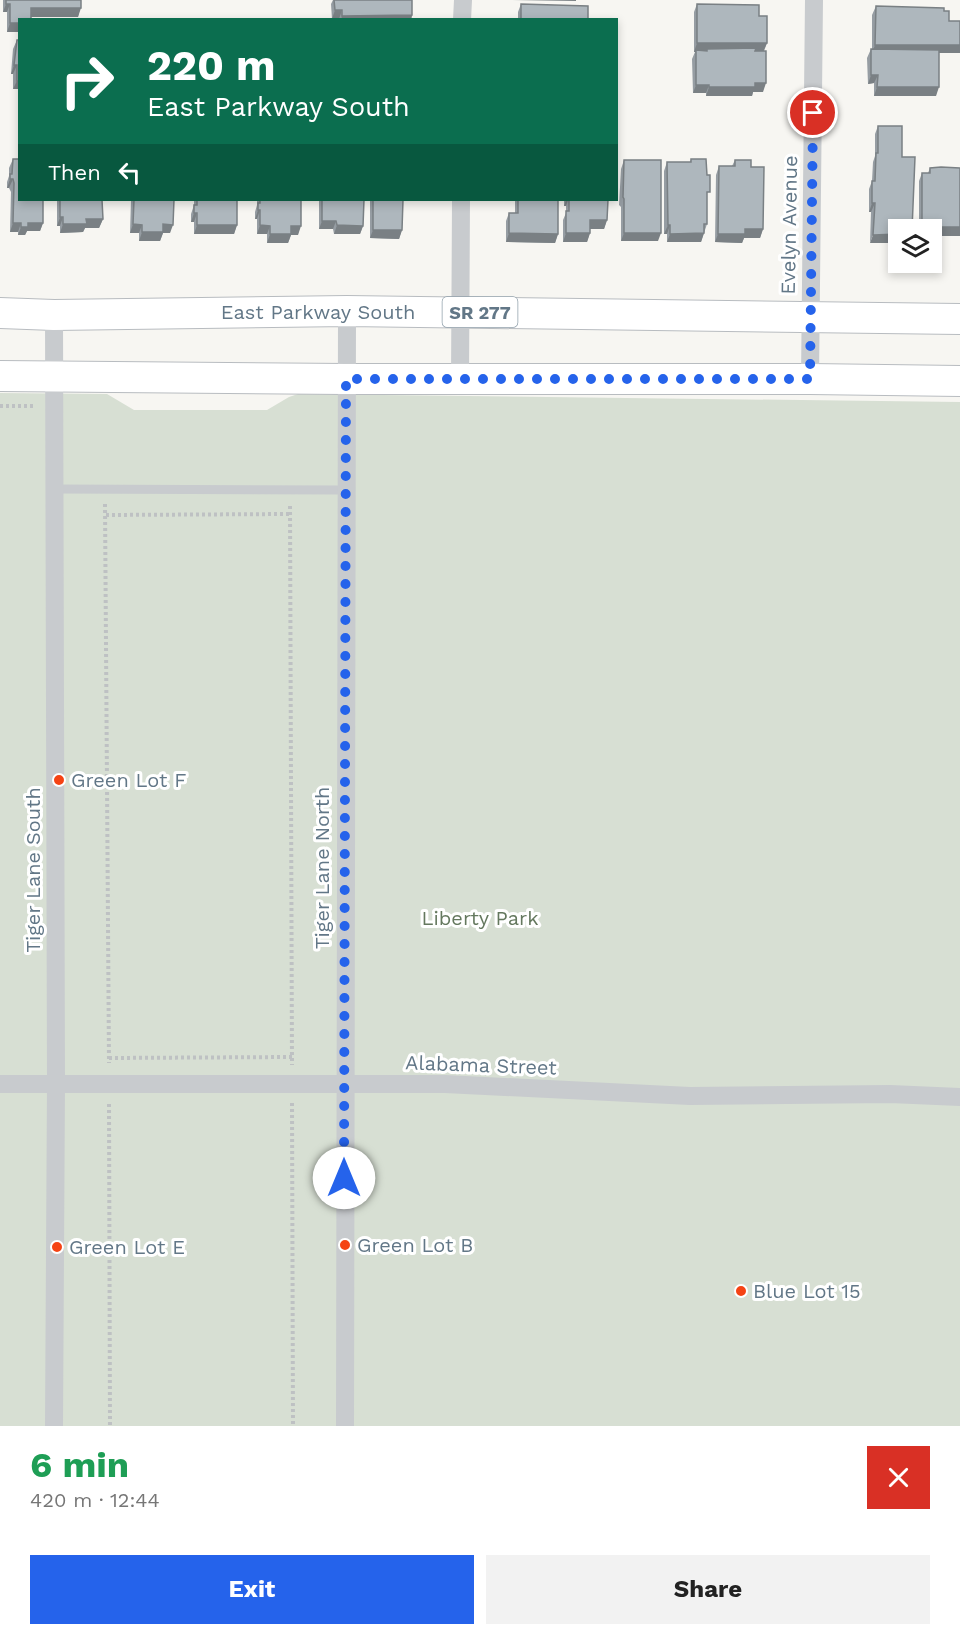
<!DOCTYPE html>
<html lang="en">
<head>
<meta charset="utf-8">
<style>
	:root { --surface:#fff; --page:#f2f2f2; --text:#222; --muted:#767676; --accent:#2563eb }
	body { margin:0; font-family:"Work Sans",sans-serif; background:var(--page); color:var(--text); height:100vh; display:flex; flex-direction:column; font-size:22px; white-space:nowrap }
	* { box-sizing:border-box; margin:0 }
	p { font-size:20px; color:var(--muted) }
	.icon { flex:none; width:33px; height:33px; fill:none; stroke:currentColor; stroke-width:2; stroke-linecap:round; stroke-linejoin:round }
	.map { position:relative; height:1426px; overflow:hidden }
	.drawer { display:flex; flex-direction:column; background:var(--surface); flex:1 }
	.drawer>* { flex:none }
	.guide { position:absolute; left:18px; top:18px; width:600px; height:183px; border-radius:0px; box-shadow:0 3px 9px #0003; background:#0b6e4f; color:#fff; overflow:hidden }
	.controls { position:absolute; left:888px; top:219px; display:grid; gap:12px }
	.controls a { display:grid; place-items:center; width:54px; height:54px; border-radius:0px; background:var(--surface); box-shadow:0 3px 9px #0003; font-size:30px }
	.pin { position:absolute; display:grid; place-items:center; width:51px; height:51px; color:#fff; margin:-26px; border:3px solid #fff; border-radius:50%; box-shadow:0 2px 6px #0007 }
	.me { position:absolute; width:66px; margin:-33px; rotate:0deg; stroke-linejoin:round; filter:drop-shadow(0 0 4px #0008) }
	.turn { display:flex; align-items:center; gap:21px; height:126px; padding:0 30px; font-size:27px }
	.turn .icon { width:78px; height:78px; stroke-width:2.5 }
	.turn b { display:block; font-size:42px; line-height:51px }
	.then { display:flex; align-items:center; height:57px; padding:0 30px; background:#0003; gap:12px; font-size:22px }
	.round { display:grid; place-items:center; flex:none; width:63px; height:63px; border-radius:0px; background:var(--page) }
	.head { display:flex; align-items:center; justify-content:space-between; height:102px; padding:0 30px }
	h1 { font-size:36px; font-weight:700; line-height:45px; color:#1e9e55 }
	.cta { display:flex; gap:12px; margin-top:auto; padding:12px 30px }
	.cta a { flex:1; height:69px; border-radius:0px; background:var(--accent); color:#fff; font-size:24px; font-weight:700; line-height:69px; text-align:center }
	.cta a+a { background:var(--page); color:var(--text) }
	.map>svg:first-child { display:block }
	.green { fill:#d7dfd3 }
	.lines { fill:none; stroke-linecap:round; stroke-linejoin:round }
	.primary-casing { stroke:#b8bcc0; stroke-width:32 }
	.path { stroke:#bec1c3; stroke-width:4; stroke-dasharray:3 3; stroke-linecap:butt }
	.lane { stroke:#c8cbce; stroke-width:9 }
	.street { stroke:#c8cbce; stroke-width:18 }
	.primary { stroke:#fff; stroke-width:30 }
	.wall { fill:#969da3 }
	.shaded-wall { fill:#7a8084 }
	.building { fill:#aeb7bd; stroke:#7a8084; stroke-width:1.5 }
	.route { stroke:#2563eb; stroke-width:10; stroke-dasharray:0 18 }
	.poi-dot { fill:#f54314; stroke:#fff; stroke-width:2 }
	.labels { text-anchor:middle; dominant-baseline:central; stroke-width:6; stroke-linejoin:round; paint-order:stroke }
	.shield { fill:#fff; stroke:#91a0ab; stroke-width:1.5 }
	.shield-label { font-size:18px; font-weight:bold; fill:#627787 }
	.street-label { font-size:20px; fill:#627787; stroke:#fff }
	.poi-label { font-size:20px; fill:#627787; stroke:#fff; text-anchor:start }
	.park-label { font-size:20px; fill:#64785e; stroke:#fff }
</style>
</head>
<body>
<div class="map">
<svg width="960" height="1426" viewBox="0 0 960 1426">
	<rect width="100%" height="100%" fill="#f7f6f2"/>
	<path class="green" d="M0 393 107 394 134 410H267L289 397 298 394 960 402V1426H0Z"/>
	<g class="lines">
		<defs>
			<path id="primary" d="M0 313 54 315 347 311 960 319
				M0 376 346 379H810L960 381"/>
		</defs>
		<use href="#primary" class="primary-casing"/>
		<path class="path" d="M0 406H34
			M105 504 109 1063
			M290 506 292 1065
			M106 515 290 514
			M109 1058 292 1057
			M292 1103 293 1426
			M109 1104 110 1426"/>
		<path class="lane" d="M54 489 345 490"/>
		<path class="street" d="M462 20 463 0
			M54 315 56 1084 54 1426
			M810 379 814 0
			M460 380 461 200
			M0 1084H445L690 1096 890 1094 960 1097
			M345 1426 347 311"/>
		<use href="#primary" class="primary"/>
	</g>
	<path class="wall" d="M3 0H81L78 17H31L20 20V32H7V12H3Z
		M333 0H412V15L411 20 332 19 331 4Z
		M521 4 588 20H518V12Z
		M697 4 759 16 767 43 764 51 763 92H753L752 96H706V93H693L692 59 695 52H694V12Z
		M876 6 939 53 936 96H874V83L868 84 867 58 871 49H872V15Z
		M17 40H20V89H13V74H11L13 49Z
		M878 126 902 157 870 243 871 212H869V189L872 181 873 162 875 156V134Z
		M13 159 43 223 40 231H27L25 235H18V232H10L11 192 9 188H7V182L9 176V168Z
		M691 159 707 199V224L701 242H667V234H664V171L667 162H690Z
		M624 160 658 241H621V207L619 205 621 169Z
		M735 160 751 167 763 229 760 238H744L742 243 715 242 716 175 719 166H732Z
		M930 168H960V236H932V230H919V181L922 173H928Z
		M57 200H102L103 219 99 228H85L83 232 60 233V226H57Z
		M131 200H174L170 233H163L160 241H139V233H130Z
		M194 200H237V225L234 234H194V222H191V214L194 205Z
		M257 200H301L298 235H291L288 243H267V234H257V219H255V212L257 205Z
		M319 200H364L363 226 360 234H334L333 229H319Z
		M370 200H403L402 230 399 239 370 238Z
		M515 200H558V234L555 243 506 242V221L509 213H515Z
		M564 200H608L607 220 604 229H590V233L587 242H563V220L566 213V206H564Z"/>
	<path class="shaded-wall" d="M512 0H576V1Z
		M6 4H10L7 12H3Z
		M31 8H81L78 17H27Z
		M335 10H342L339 19H332Z
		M412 15 411 20H341L342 16Z
		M10 23H20V32H7Z
		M697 43H767L763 52 707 49 706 52H694Z
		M875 45H960V53H872Z
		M14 65H17L13 74H11Z
		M871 75H878L874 83 868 84Z
		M17 81H20V89H13Z
		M755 83H766L763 92H753L752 96H706L709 87Z
		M696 85H709L706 93H693Z
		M877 87H939L936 96H874Z
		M10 179H13L9 188H7Z
		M566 200H568L566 206H564Z
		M872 203H875L871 212H869Z
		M258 210H260L257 219H255Z
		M194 213H197L194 222H191Z
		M60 217H63L60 226H57Z
		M86 219H103L99 228H85L83 232 60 233 63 224Z
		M590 220H607L604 229H587Z
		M322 221H336L333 229H319Z
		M13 223H21L18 232H10Z
		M28 223H43L40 231H27L25 235H18L21 227Z
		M133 224 142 225 139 233H130Z
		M163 224 173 225 170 233H163L160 241H139L142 232Z
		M197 225H237L234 234H194Z
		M260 225 270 226 267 234H257Z
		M337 225 363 226 360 234H334Z
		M668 225H670L667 234H664Z
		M291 226H301L298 235H291L288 243H267L270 234Z
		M922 227H960V236H932V230H921Z
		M745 229H763L760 238H744L742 243 715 242 718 234Z
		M373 230H402L399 239 370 238Z
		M509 233 558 234 555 243 506 242Z
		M566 233H590L587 242H563Z
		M624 233H661L658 241H621Z
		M704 233 701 242H667L670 234Z
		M898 234V243H870L873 235Z"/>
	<path class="building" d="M6 0H81V8H31V20H20V23H10V4H6Z
		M334 0H412V15L342 16V10H335Z
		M521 4 588 6V20H521Z
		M697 4 759 5V16H767V43H697Z
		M876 6 944 8V11H949V21H960V45H875Z
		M17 40H20V81H17V65H14Z
		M756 48 755 51H766V83H755V87H709V85H696V50L707 51V49Z
		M871 49 939 50V87H877L878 75H871Z
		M878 126H902V157H915L912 230H898V234L873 235 875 203H872V181H875L876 153H878Z
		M13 159H20V200H43V223H28V227H21V223H13L14 183 13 179H10V174H12Z
		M691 159H706L707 175H710V192H707V224H704V233L670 234V225H668L667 162H691Z
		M624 160H661V233H624V199L623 197Z
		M735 160H751V167H764L763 229H745V234H718L719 166H735Z
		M941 167 960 168V227H922V173H930V168Z
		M60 200H102L103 219H86L87 224H63V217H60Z
		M134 200H174L173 225 163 224V232H142V225L133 224Z
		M197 200H237V225H197V213H194V205H197Z
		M260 200H301V226H291V234H270V226L260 225V210H258V203H260Z
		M322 200H364L363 226 337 225 336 221H322Z
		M373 200H403L402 230H373Z
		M518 200H558V234L509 233V213H518Z
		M569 200H608L607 220H590V233H566V211H569Z"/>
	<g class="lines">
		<path class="route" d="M344 1178 346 379H810L813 113"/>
	</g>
	<g class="poi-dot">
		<circle cx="59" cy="780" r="6"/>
		<circle cx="345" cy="1245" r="6"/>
		<circle cx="57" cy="1247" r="6"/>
		<circle cx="741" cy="1291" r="6"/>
	</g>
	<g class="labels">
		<rect class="shield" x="442.5" y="297" width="75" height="30" rx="4.5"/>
		<g class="shield-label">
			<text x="480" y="312">SR 277</text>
		</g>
		<g class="street-label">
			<text transform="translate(789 225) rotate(-89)">Evelyn Avenue</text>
			<text x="318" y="312">East Parkway South</text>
			<text transform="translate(322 868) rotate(-90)">Tiger Lane North</text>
			<text transform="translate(33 870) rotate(-90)">Tiger Lane South</text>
			<text transform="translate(481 1065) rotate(2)">Alabama Street</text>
		</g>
		<g class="poi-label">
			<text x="71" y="780">Green Lot F</text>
			<text x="357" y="1245">Green Lot B</text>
			<text x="69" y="1247">Green Lot E</text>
			<text x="753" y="1291">Blue Lot 15</text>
		</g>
		<g class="park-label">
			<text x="480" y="918">Liberty Park</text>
		</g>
	</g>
</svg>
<div class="controls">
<a><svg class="icon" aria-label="layers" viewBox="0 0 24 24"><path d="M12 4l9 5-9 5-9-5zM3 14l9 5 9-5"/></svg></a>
</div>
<div class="pin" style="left:813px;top:113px;background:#d93025"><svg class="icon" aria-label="arrive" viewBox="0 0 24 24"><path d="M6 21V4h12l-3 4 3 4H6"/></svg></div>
<svg class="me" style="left:344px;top:1178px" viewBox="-20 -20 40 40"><circle r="19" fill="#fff"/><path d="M0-13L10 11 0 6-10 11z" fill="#2563eb"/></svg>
<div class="guide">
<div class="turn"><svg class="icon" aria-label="right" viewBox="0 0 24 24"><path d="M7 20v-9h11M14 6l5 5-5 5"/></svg><div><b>220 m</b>East Parkway South</div></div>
<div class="then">Then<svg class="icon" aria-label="left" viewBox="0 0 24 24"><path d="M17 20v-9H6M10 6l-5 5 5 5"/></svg></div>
</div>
</div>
<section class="drawer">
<div class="head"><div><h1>6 min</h1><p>420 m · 12:44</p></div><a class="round" style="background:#d93025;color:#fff"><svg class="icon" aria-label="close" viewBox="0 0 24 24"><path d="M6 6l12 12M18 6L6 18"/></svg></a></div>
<div class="cta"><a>Exit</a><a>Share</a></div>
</section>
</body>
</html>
